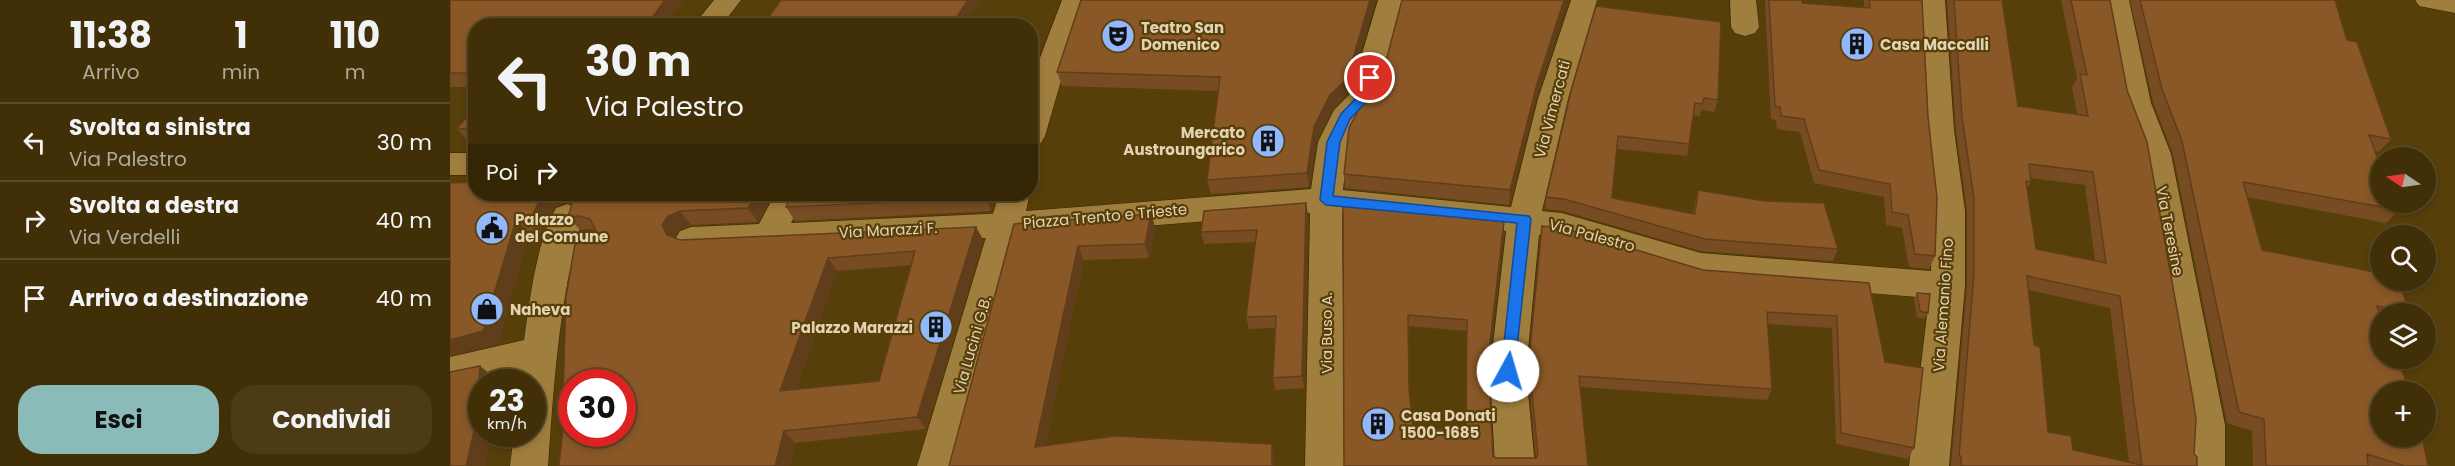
<!DOCTYPE html>
<html lang="it">
<head>
<meta charset="utf-8">
<style>
	:root { --surface:#412f07; --page:#4c3b15; --text:#f1f3f6; --muted:#aea99b; --line:#5a4a28; --accent:#8bbbb9 }
	body { margin:0; font-family:Poppins,sans-serif; background:var(--page); color:var(--text); height:100vh; display:flex; flex-direction:column; font-size:22px; white-space:nowrap }
	* { box-sizing:border-box; margin:0 }
	p { font-size:20px; color:var(--muted) }
	.icon { flex:none; width:33px; height:33px; fill:none; stroke:currentColor; stroke-width:2; stroke-linecap:round; stroke-linejoin:round }
	.map { position:relative; flex:1; overflow:hidden }
	.details { display:flex; flex-direction:column; background:var(--surface); width:450px }
	.details>* { flex:none }
	.guide { position:absolute; left:18px; top:18px; width:570px; height:183px; border-radius:24px; box-shadow:0 3px 9px #0003,0 0 0 2px var(--line); background:#412f07; color:var(--text); overflow:hidden }
	.needle { width:39px; rotate:283deg }
	.buttons { position:absolute; left:1920px; top:147px; display:grid; gap:12px }
	.buttons a { display:grid; place-items:center; width:66px; height:66px; border-radius:50%; background:var(--surface); box-shadow:0 3px 9px #0003,0 0 0 2px var(--line); font-size:30px }
	.speed { position:absolute; left:18px; top:369px; display:flex; gap:12px; font-size:30px; font-weight:700; text-align:center }
	.speed>* { display:grid; place-content:center; width:78px; height:78px; border-radius:50%; background:var(--surface); box-shadow:0 3px 9px #0003,0 0 0 2px var(--line); line-height:1 }
	.speed small { font-size:15px; font-weight:400 }
	.speed .limit { border:9px solid #d22; background:#fff; color:#111 }
	.pin { position:absolute; display:grid; place-items:center; width:51px; height:51px; color:#fff; margin:-26px; border:3px solid #fff; border-radius:50%; box-shadow:0 2px 6px #0007 }
	.me { position:absolute; width:66px; margin:-33px; rotate:6deg; stroke-linejoin:round; filter:drop-shadow(0 0 4px #0008) }
	.turn { display:flex; align-items:center; gap:21px; height:126px; padding:0 18px; font-size:27px }
	.turn .icon { width:78px; height:78px; stroke-width:2.5 }
	.turn b { display:block; font-size:42px; line-height:51px }
	.then { display:flex; align-items:center; height:57px; padding:0 18px; background:#0003; gap:12px; font-size:22px }
	.eta { display:flex; justify-content:space-evenly; align-items:center; height:102px; text-align:center }
	.eta b { font-size:36px; font-weight:700; line-height:42px }
	.primary-button { display:flex; gap:12px; margin-top:auto; padding:12px 18px }
	.primary-button a { flex:1; height:69px; border-radius:24px; background:var(--accent); color:#111; font-size:24px; font-weight:700; line-height:69px; text-align:center }
	.primary-button a+a { background:var(--page); color:var(--text) }
	ul { padding:0; list-style:none }
	li { display:flex; align-items:center; gap:18px; height:78px; padding:0 18px; border-top:2px solid var(--line) }
	li div { flex:1 }
	li b { display:block; font-size:22px }
	li em { font-style:normal }
	main { display:flex; flex:1; min-height:0 }
	.map>svg:first-child { display:block }
	.lines { fill:none; stroke-linecap:round; stroke-linejoin:round }
	.pedestrian-casing { stroke:#382703; stroke-width:1 }
	.minor-casing { stroke:#382703; stroke-width:1 }
	.pedestrian { fill:#a07e3d; fill-rule:evenodd }
	.minor { fill:#a07e3d; fill-rule:evenodd }
	.wall { fill:#774c22; fill-rule:evenodd }
	.shaded-wall { fill:#613e1b }
	.building { fill:#8a5827; stroke:#613e1b; stroke-width:1.5; fill-rule:evenodd }
	.route { fill:#1a73e8; stroke:#114b97; stroke-width:1.5 }
	.labels { text-anchor:middle; dominant-baseline:central; stroke-width:4.5; stroke-linejoin:round; paint-order:stroke }
	.poi-label { font-size:15px; font-weight:bold; fill:#e4d3b3; stroke:#573f09; text-anchor:start }
	.street-label { font-size:15px; fill:#e4d3b3; stroke:#573f09 }
</style>
</head>
<body>
<main>
<section class="details">
<div class="eta">
<div><b>11:38</b><p>Arrivo</p></div>
<div><b>1</b><p>min</p></div>
<div><b>110</b><p>m</p></div>
</div>
<ul>
<li><svg class="icon" aria-label="left" viewBox="0 0 24 24"><path d="M17 20v-9H6M10 6l-5 5 5 5"/></svg><div><b>Svolta a sinistra</b><p>Via Palestro</p></div><em>30 m</em></li>
<li><svg class="icon" aria-label="right" viewBox="0 0 24 24"><path d="M7 20v-9h11M14 6l5 5-5 5"/></svg><div><b>Svolta a destra</b><p>Via Verdelli</p></div><em>40 m</em></li>
<li><svg class="icon" aria-label="arrive" viewBox="0 0 24 24"><path d="M6 21V4h12l-3 4 3 4H6"/></svg><div><b>Arrivo a destinazione</b></div><em>40 m</em></li>
</ul>
<div class="primary-button"><a>Esci</a><a>Condividi</a></div>
</section>
<div class="map">
<svg width="2005" height="466" viewBox="0 0 2005 466">
	<rect width="100%" height="100%" fill="#573f09"/>
	<g class="lines">
		<defs>
			<path id="pedestrian" d="M264 0H291L271 26H243Z
				M0 153H26V175H0Z
				M325 194H355L341 223 557 213 568 217 573 225 568 233 557 237 241 251 230 247 225 239 230 231 241 227 309 224Z
				M117 204 128 208 133 216C109 298 104 382 98 466H60L64 434H82V382H69L70 370 0 387V357L74 340C80 299 86 244 106 208Z"/>
			<path id="minor" d="M612 0H638L610 84 595 136 591 143 580 146V84Z
				M928 0H954L929 98 908 122 898 142 893 190 1061 207 1088 99 1121 0H1147L1118 99 1092 211 1112 213 1251 253 1481 271 1483 211 1474 130 1469 0H1495L1504 130 1515 211V286L1499 466H1459L1479 298 1251 279 1112 237 1089 235 1076 371 1085 466H1045L1040 371 1056 231 892 214 895 466H855L860 213 569 236 507 466H467L549 194 580 193 576 211 861 189 868 142 884 110 900 94Z
				M1280 0H1306L1309 27 1305 33 1295 36 1285 33 1281 27Z
				M1653 0H1679L1701 103 1721 154 1775 425V466H1735L1737 425 1691 154 1671 103Z
				M1965 0H2005V13L1969 6Z"/>
		</defs>
		<use href="#pedestrian" class="pedestrian-casing"/>
		<use href="#minor" class="minor-casing"/>
		<use href="#pedestrian" class="pedestrian"/>
		<use href="#minor" class="minor"/>
	</g>
	<path class="wall" d="M0 0H233L215 26H26V87H0Z
		M631 0 898 93 882 109 866 141 859 187 761 194 757 180 769 91 612 86 607 72Z
		M1315 0H1352V3L1414 8V0H1472L1478 117 1485 256 1479 269 1459 267 1452 228 1436 225 1434 197 1364 183 1350 132 1327 129 1326 120 1321 119Z
		M1497 0H1552L1568 106 1627 114 1622 87 1627 78 1611 0H1660L1747 466H1501L1517 286V211L1506 130ZM1580 178 1635 185 1645 261 1586 249 1577 188 1581 182ZM1579 290 1660 308 1679 462 1623 450 1598 432 1584 345Z
		M1680 0H1885L1897 40 1941 139 1929 152 1925 151 1949 210 1936 223 1797 197 1812 250 1959 312 1957 314H1930L1978 466H1803L1802 431 1777 423 1723 154 1703 102Z
		M1116 3 1086 98 1059 205 895 188 894 174Z
		M1146 6 1268 100 1264 112 1251 110 1250 116 1243 115 1239 144 1237 156 1167 149 1162 198 1243 214 1245 203 1248 190 1388 249 1383 261 1251 251 1113 211 1095 209 1096 197Z
		M26 106V142L20 143 7 129Z
		M26 194H324L308 222 241 225 229 229 223 237 230 240 526 227 533 240 476 429 345 443 339 466H109L139 241 146 231 141 229 130 230 118 217 122 204 118 202 104 207 94 233H79L48 344ZM461 265 429 381 346 389 387 271Z
		M547 194 541 211 345 221 336 207Z
		M856 203 858 215 854 388 825 390 823 378 825 328 799 329 796 317 805 242 754 244 751 232Z
		M893 205 1054 233 1038 364 1043 456 1046 458H1086L1078 371 1092 226 1253 270 1419 283 1435 362 1464 448 1458 459 1386 444 1382 328 1317 324 1322 389 1317 400 1130 387 1138 466H894ZM959 326 1017 331 1016 429 963 428 959 395Z
		M701 214 705 227 699 258 634 260 595 445 825 456 499 466 564 224Z
		M1467 293 1478 313 1474 319 1467 317 1464 299Z"/>
	<path class="shaded-wall" d="M215 0H233L215 26H196Z
		M518 0H532L515 26H501Z
		M920 0H926L898 93 882 109 866 141 859 187 857 173 864 127Z
		M1114 0H1117L1116 3 1086 98 1059 205 1060 190 1087 84Z
		M589 29 594 42 580 76V50Z
		M92 194H110L118 202 104 207 94 233 81 219Z
		M307 194H324L308 222 298 208Z
		M537 194H547L541 211 535 198Z
		M856 203 858 215 854 388 852 376Z
		M230 211 241 225 229 229 223 238 217 235 212 225 218 216Z
		M701 214 705 227 699 258 695 244Z
		M66 220 79 233 48 344 0 356V340Z
		M1054 221V233L1038 371V360Z
		M526 227 533 240 476 429 467 417Z
		M628 246 634 260 593 459 585 447Z
		M378 258 387 271 341 403 330 391Z
		M30 366 45 378V382H32V434H41V439L35 466H16Z
		M334 431 345 443 339 466H325Z
		M822 444 825 456V466H822Z"/>
	<path class="building" d="M0 0H215L196 26H26V73H0Z
		M331 0H518L501 26H312Z
		M631 0H920L897 79 880 95 864 127 857 173 757 180 770 77 607 72Z
		M952 0H1114L1087 84 1060 190 894 174 899 128 909 109 930 84Z
		M1319 0H1352V3L1420 8 1419 0H1472L1478 117 1487 198 1485 256 1465 254 1458 215 1442 212 1440 184 1369 170 1354 119 1331 116 1330 107 1325 106Z
		M1504 0H1552L1568 106 1638 116 1630 74 1637 75 1621 0H1660L1677 90 1697 142 1743 399 1746 419 1744 454 1747 457V466H1511V456H1509L1524 273V198L1512 117ZM1579 164 1643 172 1656 263 1586 249 1576 181 1581 182ZM1577 276 1670 296 1692 465 1623 450 1621 436 1598 432 1590 347 1584 345Z
		M1690 0H1885L1897 40 1907 42 1941 139 1919 135 1930 165V202H1946L1949 210 1793 182 1812 250 1930 273V280H1949L1959 312 1927 306 1930 314V358H1947L1960 392H1930V436H1972L1978 466H1955L1917 454 1918 466H1816L1814 419 1789 412 1732 141 1712 89Z
		M1146 6 1271 22 1268 100 1254 98 1252 104 1245 103 1239 144 1168 136 1162 198 1245 214 1248 190 1315 201 1374 203 1388 249 1255 239 1114 199 1096 197 1122 87Z
		M580 29H589L580 50Z
		M26 106V128L7 129Z
		M26 182V194H92L81 219 66 220 33 331 0 340V183Z
		M117 194H307L298 208 230 211 218 216 212 225 217 235 230 240 526 227 467 417 334 431 325 466H109L116 399H113L116 297 125 244 139 241 146 231 140 219 129 216 118 217 123 201ZM465 251 429 381 330 391 378 258ZM122 382H172V434H122Z
		M341 194H537L535 198 336 207Z
		M856 203 852 376 823 378 826 316 796 317 807 230 751 232 754 211Z
		M893 205 1054 221 1038 360 1043 456 1046 458H1086L1088 455 1079 360 1092 226 1113 228 1253 270 1419 283 1435 362 1473 368 1464 448 1391 433 1387 316 1317 312 1322 389 1129 376 1138 466H894ZM958 315 1017 320 1016 429 963 428 959 390Z
		M701 214 695 244 628 246 585 447 665 436 822 444V466H499L564 224Z
		M1467 293 1480 294 1478 313 1470 311Z
		M30 366 25 427 16 466H0V372Z"/>
	<path class="route" d="M920 74 925 78 920 98 900 119 890 142 883 196 1079 216 1081 219 1064 375 1058 377 1053 375 1051 371 1067 223 876 205 870 200 877 142 891 114 908 96 914 78Z"/>
	<defs>
		<symbol id="theatre-disc" viewBox="-11 -11 22 22"><circle r="9.5" fill="#91b8fd" stroke="#573f09"/><path d="M-5-5.5Q0-4 5-5.5V0Q5 5 0 6Q-5 5-5 0ZM-3.3-2.5H-1v1.5H-3.3ZM1-2.5H3.3v1.5H1ZM-2.8 1Q0 5.5 2.8 1Z" fill="#111"/></symbol>
		<symbol id="building-disc" viewBox="-11 -11 22 22"><circle r="9.5" fill="#91b8fd" stroke="#573f09"/><path d="M-4-6H4V6H1V3H-1V6H-4ZM-2.5-4.3h1.7v1.8h-1.7ZM.8-4.3h1.7v1.8H.8ZM-2.5-1h1.7V.8h-1.7ZM.8-1h1.7V.8H.8Z" fill="#111"/></symbol>
		<symbol id="civic-disc" viewBox="-11 -11 22 22"><circle r="9.5" fill="#91b8fd" stroke="#573f09"/><path d="M-.6-6.5H3V-4.5H.6V-3L4-1V1h2V6H-6V1h2V-1L-.6-3ZM-1.2 2.5V6h2.4V2.5Z" fill="#111"/></symbol>
		<symbol id="shop-disc" viewBox="-11 -11 22 22"><circle r="9.5" fill="#91b8fd" stroke="#573f09"/><path d="M-5-2.5h2.3a2.7 3.5 0 0 1 5.4 0H5L5.5 6h-11ZM-1.5-2.5h3a1.5 2.3 0 0 0-3 0Z" fill="#111"/></symbol>
	</defs>
	<g fill-rule="evenodd">
		<use href="#theatre-disc" x="649" y="17" width="38" height="38"/>
		<use href="#building-disc" x="1388" y="25" width="38" height="38"/>
		<use href="#building-disc" x="799" y="122" width="38" height="38"/>
		<use href="#civic-disc" x="23" y="209" width="38" height="38"/>
		<use href="#shop-disc" x="18" y="290" width="38" height="38"/>
		<use href="#building-disc" x="467" y="308" width="38" height="38"/>
		<use href="#building-disc" x="909" y="405" width="38" height="38"/>
	</g>
	<g class="labels">
		<g class="poi-label">
			<text x="691" y="27">Teatro San<tspan x="691" dy="17">Domenico</tspan></text>
			<text x="1430" y="44">Casa Maccalli</text>
			<text x="795" y="132" text-anchor="end">Mercato<tspan x="795" dy="17">Austroungarico</tspan></text>
			<text x="65" y="219">Palazzo<tspan x="65" dy="17">del Comune</tspan></text>
			<text x="60" y="309">Naheva</text>
			<text x="463" y="327" text-anchor="end">Palazzo Marazzi</text>
			<text x="951" y="415">Casa Donati<tspan x="951" dy="17">1500-1685</tspan></text>
		</g>
		<g class="street-label">
			<text transform="translate(1102 109) rotate(-75)">Via Vimercati</text>
			<text transform="translate(655 216) rotate(-5)">Piazza Trento e Trieste</text>
			<text transform="translate(438 230) rotate(-3)">Via Marazzi F.</text>
			<text transform="translate(1720 231) rotate(79)">Via Teresine</text>
			<text transform="translate(1142 235) rotate(15)">Via Palestro</text>
			<text transform="translate(1493 305) rotate(-86)">Via Alemanio Fino</text>
			<text transform="translate(876 333) rotate(-90)">Via Buso A.</text>
			<text transform="translate(522 345) rotate(-74)">Via Lucini G.B.</text>
		</g>
	</g>
</svg>
<div class="buttons">
<a><svg class="needle" viewBox="-14 -14 28 28"><path d="M0-13l5 13h-10z" fill="#e53935"/><path d="M0 13l5-13h-10z" fill="#aea99b"/></svg></a>
<a><svg class="icon" aria-label="search" viewBox="0 0 24 24"><circle cx="10" cy="10" r="6"/><path d="M15 15l6 6"/></svg></a>
<a><svg class="icon" aria-label="layers" viewBox="0 0 24 24"><path d="M12 4l9 5-9 5-9-5zM3 14l9 5 9-5"/></svg></a>
<a>+</a>
</div>
<div class="speed"><div>23<small>km/h</small></div><div class="limit">30</div></div>
<div class="pin" style="left:920px;top:78px;background:#d93025"><svg class="icon" aria-label="arrive" viewBox="0 0 24 24"><path d="M6 21V4h12l-3 4 3 4H6"/></svg></div>
<svg class="me" style="left:1058px;top:371px" viewBox="-20 -20 40 40"><circle r="19" fill="#fff"/><path d="M0-13L10 11 0 6-10 11z" fill="#1a73e8"/></svg>
<div class="guide">
<div class="turn"><svg class="icon" aria-label="left" viewBox="0 0 24 24"><path d="M17 20v-9H6M10 6l-5 5 5 5"/></svg><div><b>30 m</b>Via Palestro</div></div>
<div class="then">Poi<svg class="icon" aria-label="right" viewBox="0 0 24 24"><path d="M7 20v-9h11M14 6l5 5-5 5"/></svg></div>
</div>
</div>
</main>
</body>
</html>
